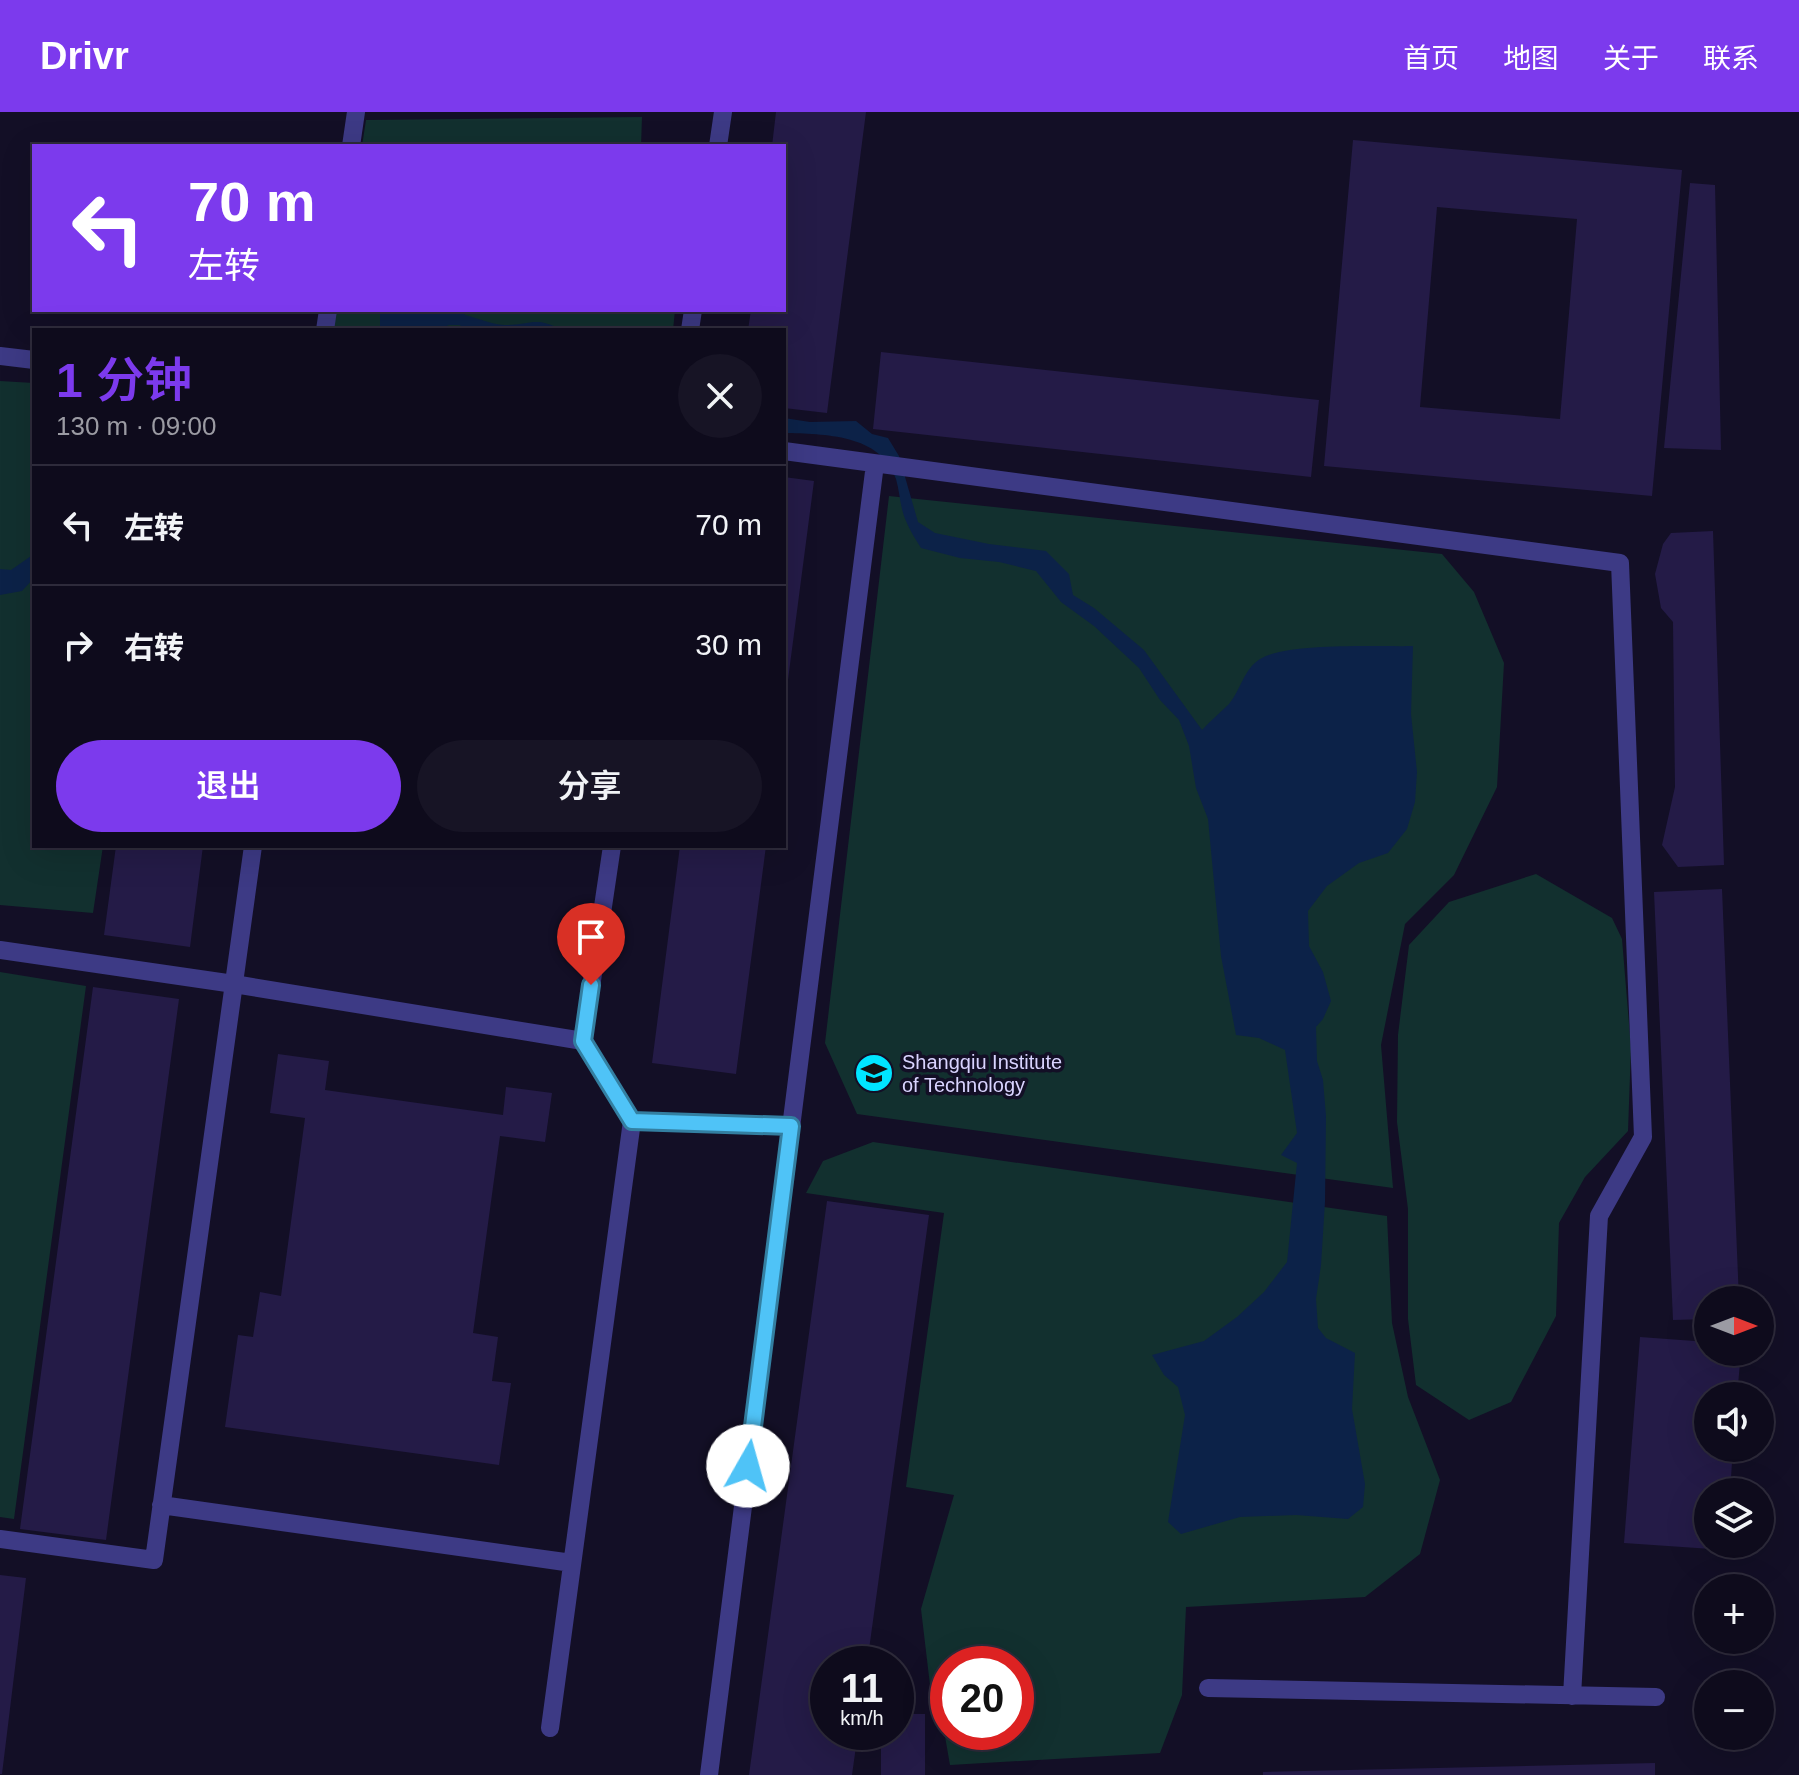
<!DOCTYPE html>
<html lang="zh">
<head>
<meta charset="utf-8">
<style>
	:root { --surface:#0e0b1c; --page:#171425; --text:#f1f3f6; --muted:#9b9ba3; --line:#2e2b3b; --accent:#7c3aed }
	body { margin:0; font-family:Helvetica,"Noto Sans SC",sans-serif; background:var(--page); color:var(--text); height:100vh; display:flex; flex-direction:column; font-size:30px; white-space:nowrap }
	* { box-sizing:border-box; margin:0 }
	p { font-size:26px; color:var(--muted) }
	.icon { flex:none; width:44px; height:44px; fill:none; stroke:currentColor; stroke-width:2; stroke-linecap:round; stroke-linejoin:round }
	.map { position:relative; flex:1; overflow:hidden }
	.side { position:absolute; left:32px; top:216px; width:754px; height:520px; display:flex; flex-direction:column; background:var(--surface); border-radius:0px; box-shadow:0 8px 32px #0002,0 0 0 2px var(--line) }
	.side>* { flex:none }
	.banner { position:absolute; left:32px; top:32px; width:754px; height:168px; border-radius:0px; box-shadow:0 8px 32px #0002,0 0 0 2px var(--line); background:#7c3aed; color:#fff; overflow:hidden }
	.needle { width:52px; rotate:90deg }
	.buttons { position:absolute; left:1694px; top:1174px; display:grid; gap:16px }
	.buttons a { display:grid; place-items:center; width:80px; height:80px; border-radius:50%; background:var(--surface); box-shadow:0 8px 32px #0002,0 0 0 2px var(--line); font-size:40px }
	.speed { position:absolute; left:810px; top:1534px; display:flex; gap:16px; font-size:40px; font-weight:700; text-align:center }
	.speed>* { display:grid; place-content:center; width:104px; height:104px; border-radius:50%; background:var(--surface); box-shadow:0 8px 32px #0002,0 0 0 2px var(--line); line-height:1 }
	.speed small { font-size:20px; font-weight:400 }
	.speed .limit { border:12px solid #d22; background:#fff; color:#111 }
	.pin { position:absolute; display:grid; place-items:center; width:68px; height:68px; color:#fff; margin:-82px -34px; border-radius:50% 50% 50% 0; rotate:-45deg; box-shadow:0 0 8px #0007 }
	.pin .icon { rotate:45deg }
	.me { position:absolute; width:88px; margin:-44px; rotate:7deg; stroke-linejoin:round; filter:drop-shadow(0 0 6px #0008) }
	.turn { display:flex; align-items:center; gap:28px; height:168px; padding:0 24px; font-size:36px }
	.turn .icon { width:104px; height:104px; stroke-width:2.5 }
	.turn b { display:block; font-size:56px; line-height:68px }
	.round { display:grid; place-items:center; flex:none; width:84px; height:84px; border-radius:42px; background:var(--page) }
	.summary { display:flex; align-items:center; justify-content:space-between; height:136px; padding:0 24px }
	h1 { font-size:48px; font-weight:600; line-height:60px; color:var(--accent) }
	.action { display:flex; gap:16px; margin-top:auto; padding:16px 24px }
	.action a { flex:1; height:92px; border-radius:48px; background:var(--accent); color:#fff; font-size:32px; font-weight:600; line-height:92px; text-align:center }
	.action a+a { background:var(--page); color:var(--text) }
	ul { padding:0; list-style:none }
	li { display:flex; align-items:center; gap:24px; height:120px; padding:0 24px; border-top:2px solid var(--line) }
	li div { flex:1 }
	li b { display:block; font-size:30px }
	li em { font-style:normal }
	header { display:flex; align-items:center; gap:48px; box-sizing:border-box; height:112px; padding:0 40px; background:var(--accent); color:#fff }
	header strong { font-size:38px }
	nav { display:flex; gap:44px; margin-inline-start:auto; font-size:28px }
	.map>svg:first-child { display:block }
	.green { fill:#12302f; fill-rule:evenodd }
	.water { fill:#0c2248 }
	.building { fill:#241b47; fill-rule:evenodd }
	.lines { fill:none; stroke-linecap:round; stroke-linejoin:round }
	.lane { stroke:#3d3a85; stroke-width:18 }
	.route-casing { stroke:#337fa1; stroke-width:20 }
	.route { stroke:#4fc3f7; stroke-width:14 }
	.labels { text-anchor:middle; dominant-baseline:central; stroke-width:7; stroke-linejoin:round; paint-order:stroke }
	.poi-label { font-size:20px; fill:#d9d4ff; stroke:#130f26; text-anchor:start }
</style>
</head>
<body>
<header>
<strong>Drivr</strong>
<nav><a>首页</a><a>地图</a><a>关于</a><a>联系</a></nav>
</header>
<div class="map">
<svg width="1799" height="1663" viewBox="0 0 1799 1663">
	<rect width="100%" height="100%" fill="#130f26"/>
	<path class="green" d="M642 5 641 34H362L366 8Z
		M336 198H675L673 218H333Z
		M0 269 34 271V734H103L93 801 0 793Z
		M889 384 1442 442 1474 480 1504 551 1497 675 1454 763 1405 812 1381 933 1393 1076 857 1002 825 931Z
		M1536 762 1612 806 1622 827 1631 936 1628 1019 1585 1065 1559 1111 1556 1204 1511 1290 1469 1308 1416 1273 1408 1207V1097L1397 1010 1398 923 1409 833 1449 790Z
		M0 860 86 874 14 1407 0 1405Z
		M873 1030 1387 1104 1392 1211 1408 1285 1440 1368 1420 1442 1365 1485 1186 1495 1182 1583 1160 1641 950 1653 939 1590 930 1573 921 1497 954 1383 906 1375 944 1101 806 1081 823 1049ZM948 1552H1016V1620H948Z"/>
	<path class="water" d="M380 198H461L465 203C477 206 491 212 504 213 528 214 536 203 561 218H464L460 213H449L436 218H380Z
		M784 306 810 310 856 309 872 322 888 326 899 344 918 410 935 421 989 432 1046 439 1069 462 1073 483 1094 496 1144 538 1202 618C1210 609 1220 601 1229 592 1241 578 1243 558 1260 547 1287 530 1379 535 1413 534L1411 602 1417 660 1415 690 1407 717 1388 741 1359 751 1327 774 1308 799 1309 834 1323 860 1331 889 1323 907 1316 915 1317 949 1323 968 1326 1004 1325 1090 1321 1153 1316 1187 1318 1216 1326 1226 1355 1241 1352 1297 1365 1372 1363 1395 1348 1407 1296 1403 1240 1405 1181 1422 1168 1410 1185 1303 1178 1275 1164 1263 1152 1243 1204 1229 1237 1205 1264 1180 1287 1150 1297 1051 1281 1043 1297 1021 1285 938 1259 926 1236 923 1221 844 1208 707 1196 676 1189 634 1179 608 1160 588 1139 556 1094 514 1061 490 1036 459 999 450 960 446 921 436C916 428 910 419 906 409 900 396 900 381 896 367 881 322 824 322 784 321Z
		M34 442V466L22 479 0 483V457L11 458Z"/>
	<path class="building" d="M776 0H866L827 301 784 296V218H748L751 198H784V34H772Z
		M1353 28 1682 58 1652 384 1324 354ZM1437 95 1577 107 1560 307 1420 295Z
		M1690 71 1715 73 1721 338 1664 336Z
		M881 240 1319 288 1311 365 873 317Z
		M784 365 814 369 786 583H784Z
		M1713 419 1724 753 1678 755 1662 733 1675 675 1673 510 1661 496 1655 462 1663 432 1671 421Z
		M116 734H203L190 835 104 823Z
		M680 734H766L736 962 652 951Z
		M1722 777 1739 1188H1708V1207L1673 1208 1654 780Z
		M93 875 179 887 106 1428 20 1417Z
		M278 942 329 949 325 978 503 1003 506 975 552 981 545 1030 500 1024 473 1221 498 1225 492 1269 511 1271 499 1353 225 1315 238 1223 253 1225 260 1180 281 1184 305 1006 270 1001Z
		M827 1089 929 1103 867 1552H828V1620H858L852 1663H749Z
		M1640 1225 1708 1230V1240H1741L1737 1284H1708V1336H1733L1730 1380H1708V1432H1726V1438L1624 1431Z
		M0 1463 26 1466 2 1662H0Z
		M896 1602H925V1663H881V1620H896Z
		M1655 1651V1663H1263V1660Z"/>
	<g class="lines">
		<path class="lane" d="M351 34 356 0
			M718 34 723 0
			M325 218 328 198
			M690 218 693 198
			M0 244 34 248
			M784 339 1620 451 1643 1025 1599 1104 1572 1584
			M0 838 234 872 583 929
			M632 1009 791 1014
			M161 1393 572 1451
			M0 1427 154 1448 253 734
			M1208 1576 1656 1585
			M550 1616 632 1009 583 929 612 734
			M709 1663 875 352"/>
	</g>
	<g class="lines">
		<defs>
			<path id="route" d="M591 873 583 929 632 1009 791 1014 748 1354"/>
		</defs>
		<use href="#route" class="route-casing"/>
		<use href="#route" class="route"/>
	</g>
	<defs>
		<symbol id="university-disc" viewBox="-11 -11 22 22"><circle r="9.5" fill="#00e5ff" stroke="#130f26"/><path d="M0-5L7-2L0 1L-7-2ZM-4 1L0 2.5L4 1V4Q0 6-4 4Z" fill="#111"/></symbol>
	</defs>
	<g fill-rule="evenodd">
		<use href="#university-disc" x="852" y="939" width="44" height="44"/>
	</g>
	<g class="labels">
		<g class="poi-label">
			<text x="902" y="950">Shangqiu Institute<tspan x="902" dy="23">of Technology</tspan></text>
		</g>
	</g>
</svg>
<div class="buttons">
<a><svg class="needle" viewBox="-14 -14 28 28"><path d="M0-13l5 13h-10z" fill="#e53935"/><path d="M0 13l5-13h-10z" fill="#9b9ba3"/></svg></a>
<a><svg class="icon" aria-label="sound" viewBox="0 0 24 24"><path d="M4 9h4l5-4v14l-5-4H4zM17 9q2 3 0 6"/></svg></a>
<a><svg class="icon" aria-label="layers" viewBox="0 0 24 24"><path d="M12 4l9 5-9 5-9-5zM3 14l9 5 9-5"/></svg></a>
<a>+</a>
<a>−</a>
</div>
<div class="speed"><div>11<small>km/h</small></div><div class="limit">20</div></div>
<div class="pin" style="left:591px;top:873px;background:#d93025"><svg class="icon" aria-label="arrive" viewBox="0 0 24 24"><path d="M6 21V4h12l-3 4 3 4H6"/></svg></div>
<svg class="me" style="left:748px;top:1354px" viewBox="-20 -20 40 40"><circle r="19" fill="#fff"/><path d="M0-13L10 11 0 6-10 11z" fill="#4fc3f7"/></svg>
<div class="banner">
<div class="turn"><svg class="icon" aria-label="left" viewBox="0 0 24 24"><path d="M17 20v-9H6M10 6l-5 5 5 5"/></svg><div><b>70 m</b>左转</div></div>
</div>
<section class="side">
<div class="summary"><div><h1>1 分钟</h1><p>130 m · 09:00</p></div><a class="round"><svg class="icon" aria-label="close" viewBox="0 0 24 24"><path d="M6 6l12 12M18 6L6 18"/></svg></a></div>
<ul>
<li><svg class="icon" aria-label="left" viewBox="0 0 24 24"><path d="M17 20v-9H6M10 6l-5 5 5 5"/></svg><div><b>左转</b></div><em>70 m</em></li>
<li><svg class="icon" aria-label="right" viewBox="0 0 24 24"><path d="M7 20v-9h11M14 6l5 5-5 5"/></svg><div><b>右转</b></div><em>30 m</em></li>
</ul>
<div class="action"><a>退出</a><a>分享</a></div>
</section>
</div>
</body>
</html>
